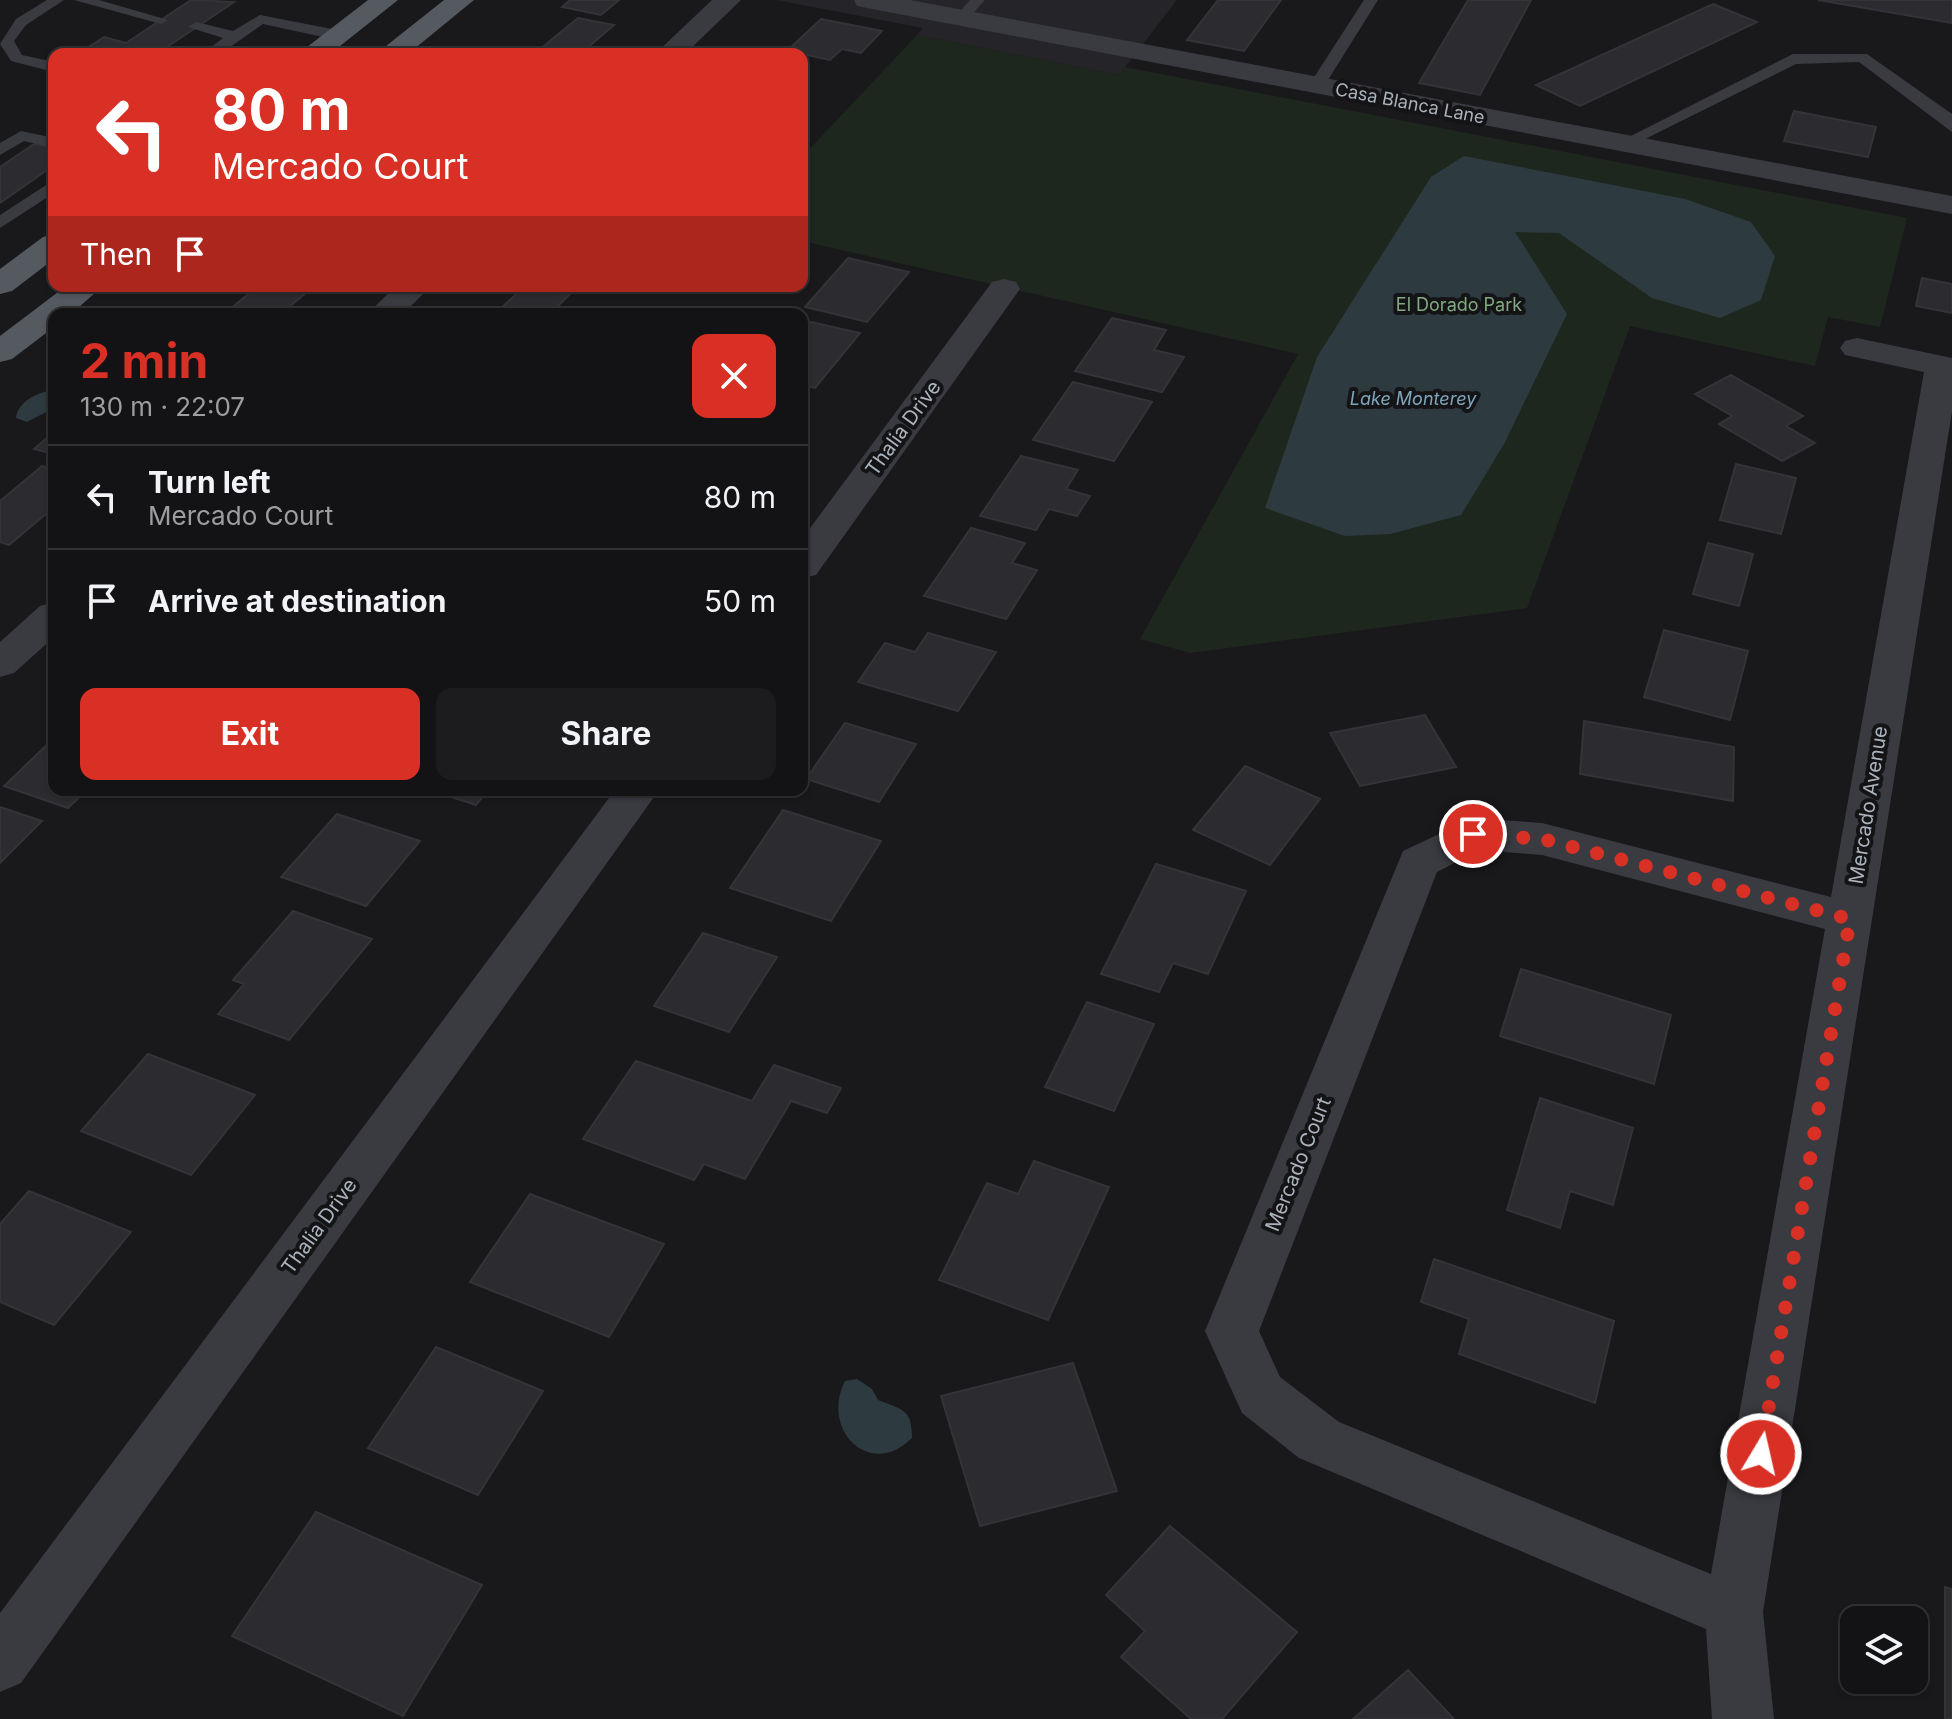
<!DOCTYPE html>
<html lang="en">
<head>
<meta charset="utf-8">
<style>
	:root { --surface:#131315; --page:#1c1c1e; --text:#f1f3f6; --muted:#9d9ea0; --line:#323234; --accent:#d93025 }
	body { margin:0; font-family:Inter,sans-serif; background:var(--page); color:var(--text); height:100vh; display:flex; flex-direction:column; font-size:30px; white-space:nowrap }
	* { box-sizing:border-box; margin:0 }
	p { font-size:26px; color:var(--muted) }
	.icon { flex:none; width:44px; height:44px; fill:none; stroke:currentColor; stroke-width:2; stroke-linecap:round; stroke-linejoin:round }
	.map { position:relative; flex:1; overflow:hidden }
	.drawer { position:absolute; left:48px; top:308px; width:760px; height:488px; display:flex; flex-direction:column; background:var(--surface); border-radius:16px; box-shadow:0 2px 6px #0004,0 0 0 2px var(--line) }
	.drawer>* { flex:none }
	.guide { position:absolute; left:48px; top:48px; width:760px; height:244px; border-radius:16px; box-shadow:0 2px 6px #0004,0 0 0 2px var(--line); background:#d93025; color:#fff; overflow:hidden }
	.tools { position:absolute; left:1840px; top:1606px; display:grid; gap:16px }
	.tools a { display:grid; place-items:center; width:88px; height:88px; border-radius:16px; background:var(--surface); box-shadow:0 2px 6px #0004,0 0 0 2px var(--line); font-size:40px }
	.pin { position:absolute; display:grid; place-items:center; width:68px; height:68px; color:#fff; margin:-34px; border:4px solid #fff; border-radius:50%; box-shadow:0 2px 8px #0007 }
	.me { position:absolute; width:88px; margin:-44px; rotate:9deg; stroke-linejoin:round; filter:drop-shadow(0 0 6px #0008) }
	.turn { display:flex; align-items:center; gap:28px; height:168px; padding:0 32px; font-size:36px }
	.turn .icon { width:104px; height:104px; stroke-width:2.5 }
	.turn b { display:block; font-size:56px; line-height:68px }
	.then { display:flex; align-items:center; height:76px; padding:0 32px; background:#0003; gap:16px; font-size:30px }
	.round { display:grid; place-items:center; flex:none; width:84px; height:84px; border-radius:16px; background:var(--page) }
	.overview { display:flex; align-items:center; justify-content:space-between; height:136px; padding:0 32px }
	h1 { font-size:48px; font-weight:700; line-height:60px; color:var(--accent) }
	.primary-button { display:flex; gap:16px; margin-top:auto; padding:16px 32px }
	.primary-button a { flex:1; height:92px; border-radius:16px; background:var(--accent); color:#fff; font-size:32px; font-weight:700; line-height:92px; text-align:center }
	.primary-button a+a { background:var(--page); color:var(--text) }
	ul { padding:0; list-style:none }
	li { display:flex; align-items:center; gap:24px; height:104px; padding:0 32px; border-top:2px solid var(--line) }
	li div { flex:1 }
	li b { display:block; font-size:30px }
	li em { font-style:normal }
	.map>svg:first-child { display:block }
	.built { fill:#252529 }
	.green { fill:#1e271e }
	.water { fill:#2d3b41 }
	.building { fill:#2c2c30; stroke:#333338; stroke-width:2 }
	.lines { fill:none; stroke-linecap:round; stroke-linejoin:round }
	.service { fill:#393b41; fill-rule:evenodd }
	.minor { fill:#393b41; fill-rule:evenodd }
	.primary { fill:#555960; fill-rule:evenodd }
	.route { stroke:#d93025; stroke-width:14; stroke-dasharray:0 25.2 }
	.labels { text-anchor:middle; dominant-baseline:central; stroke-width:8; stroke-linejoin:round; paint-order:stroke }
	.far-street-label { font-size:18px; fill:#aab2bc; stroke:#141417 }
	.far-park-label { font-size:18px; fill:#82a980; stroke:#141417 }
	.far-water-label { font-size:18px; font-style:italic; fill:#7ea5ba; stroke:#141417 }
	.street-label { font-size:20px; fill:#aab2bc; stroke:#141417 }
</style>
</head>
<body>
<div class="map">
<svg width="1952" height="1719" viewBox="0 0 1952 1719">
	<rect width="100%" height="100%" fill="#19191c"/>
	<path class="built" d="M776 0H1177L1119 75 917 35 923 28Z"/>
	<path class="green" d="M917 35 1119 75 1125 67 1907 218 1880 327 1828 317 1815 366 1630 326 1527 608 1190 653 1140 639 1298 354 802 241V157Z"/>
	<path class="water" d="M1464 156 1685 199 1751 222 1775 256 1761 300 1720 318 1652 298 1559 233 1515 232 1567 314 1504 444 1461 515 1390 534 1345 536 1265 508 1317 357 1431 177Z
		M54 390V408L27 422 16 418C18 401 38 392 54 390Z
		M857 1379 872 1389 878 1400C903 1410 912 1409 912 1438 870 1480 820 1430 845 1381Z"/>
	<path class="building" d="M191 0 234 2 161 51 174 54H78L104 37 126 43Z
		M570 0H619L601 15 562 7Z
		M1218 0H1281L1244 51 1187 40Z
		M1468 0H1531L1480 95 1419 83Z
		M1818 0H1952V23Z
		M1713 4 1757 22 1580 106 1536 85Z
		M578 18 614 25 580 54H534Z
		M821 19 882 31 861 53 842 49 830 60 787 51Z
		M1794 111 1876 127 1868 157 1784 141Z
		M34 144 54 148V165L0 203V167Z
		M848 258 909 272 867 322 805 307Z
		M1922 278 1952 284V313L1916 306Z
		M258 286H314L281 314H224Z
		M525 286H578L550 314 499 310Z
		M1112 318 1166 330 1154 350 1184 357 1162 392 1075 371Z
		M811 322 860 333 815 388 802 385V332Z
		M1731 375 1803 416 1786 426 1815 443 1782 461 1719 424 1732 416 1695 394Z
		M1073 382 1152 402 1114 461 1033 440Z
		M54 432V454L34 449Z
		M1021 456 1078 470 1066 489 1090 496 1077 516 1049 509 1036 530 980 516Z
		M1736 464 1796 478 1781 534 1720 520Z
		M42 466 54 470V507L9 545 0 542V501Z
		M971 528 1025 543 1012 563 1037 570 1006 619 924 596Z
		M1708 543 1753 554 1739 606 1693 594Z
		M1664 630 1748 651 1730 720 1644 697Z
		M928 633 996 652 958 711 858 682 885 643 915 652Z
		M1425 715 1456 767 1360 786 1330 733Z
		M1584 721 1734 747 1733 801 1580 774Z
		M845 723 916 744 879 802 806 779Z
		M54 738V790H87L68 808 4 786Z
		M1245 766 1320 799 1270 865 1193 830Z
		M430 790H488L476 805Z
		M0 807 42 821 0 863Z
		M783 810 881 841 831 921 730 888Z
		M337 814 420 841 366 906 281 877Z
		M1156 864 1246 891 1208 974 1173 963 1159 992 1101 974Z
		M293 911 372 939 289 1040 218 1014 244 984 233 980Z
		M703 933 777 957 729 1032 654 1006Z
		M1521 969 1671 1015 1654 1084 1500 1036Z
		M1087 1002 1154 1024 1114 1111 1045 1087Z
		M148 1054 255 1095 191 1175 81 1131Z
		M636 1061 752 1101 774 1065 841 1088 827 1113 791 1101 745 1179 704 1164 694 1180 583 1139Z
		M1540 1098 1633 1128 1613 1205 1570 1191 1560 1228 1507 1210Z
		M1034 1161 1109 1187 1048 1320 939 1280 987 1183 1018 1194Z
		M29 1191 131 1232 54 1325 0 1302V1224Z
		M530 1194 664 1244 609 1337 470 1282Z
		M1434 1259 1614 1321 1595 1403 1459 1354 1469 1319 1421 1302Z
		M436 1347 543 1391 478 1495 368 1448Z
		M1073 1363 1117 1491 980 1526 941 1396Z
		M316 1512 482 1585 403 1716 232 1636Z
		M1170 1526 1297 1632 1222 1719H1191L1121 1657 1145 1631 1106 1595Z
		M1945 1587 1952 1589V1719H1945Z
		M1408 1670 1454 1719H1353Z"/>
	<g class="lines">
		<path class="service" d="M47 0H64L26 25 14 41 22 55 54 62V72L11 61 0 44 16 19Z
			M74 0H99L168 20 161 24Z
			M970 0H985L966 21H956L954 18Z
			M1364 0H1378L1323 88H1311L1309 85Z
			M260 15 337 30 345 35 337 40 263 24 220 54H202L223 38 188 27 196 22 233 31Z
			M1793 54H1867L1952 114V132L1859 62 1796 64 1631 146 1617 143Z
			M21 131 54 138V148L24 141 0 155V143Z
			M54 180V193L0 228V215Z"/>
		<path class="minor" d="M712 0H741L685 54H655Z
			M854 0H910L1952 196V214L867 8 857 6Z
			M1004 279 1016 282 1020 289 816 575 802 578V539L992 282Z
			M396 286H431L403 314H367Z
			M1857 338 1952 358V411L1763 1612 1774 1719H1712L1706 1629 1299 1458 1242 1413 1205 1331 1403 851 1473 818 1542 823 1831 897 1924 372 1845 355 1840 348 1845 341ZM1479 850 1542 855 1825 929 1711 1574 1339 1422 1280 1377 1259 1331 1437 872Z
			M54 602V637L14 673 0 677V642L40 606Z
			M615 790H659L21 1683 0 1692V1613Z"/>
		<path class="primary" d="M368 0H398L330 54H298Z
			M444 0H474L408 54H376Z
			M54 234V259L12 291 0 294V269L43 237Z
			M66 286H103L71 314H54V327L12 359 0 362V336Z"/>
	</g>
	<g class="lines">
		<path class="route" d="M1473 834 1542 839 1850 919 1761 1454"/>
	</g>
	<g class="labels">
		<g class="far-street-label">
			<text transform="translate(1410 103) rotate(11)">Casa Blanca Lane</text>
		</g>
		<g class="far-park-label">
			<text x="1459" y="304">El Dorado Park</text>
		</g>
		<g class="far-water-label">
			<text x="1413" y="398">Lake Monterey</text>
		</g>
		<g class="street-label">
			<text transform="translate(903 428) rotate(-54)">Thalia Drive</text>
			<text transform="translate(1868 805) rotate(-81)">Mercado Avenue</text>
			<text transform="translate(1298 1164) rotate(-68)">Mercado Court</text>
			<text transform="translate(319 1226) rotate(-54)">Thalia Drive</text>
		</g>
	</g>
</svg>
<div class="tools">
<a><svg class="icon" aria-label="layers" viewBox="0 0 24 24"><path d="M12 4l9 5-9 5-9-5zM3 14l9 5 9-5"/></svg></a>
</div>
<div class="pin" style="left:1473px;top:834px;background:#d93025"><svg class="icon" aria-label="arrive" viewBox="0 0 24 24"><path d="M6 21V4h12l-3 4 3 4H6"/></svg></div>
<svg class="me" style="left:1761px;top:1454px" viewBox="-20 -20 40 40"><circle r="17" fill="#d93025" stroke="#fff" stroke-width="3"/><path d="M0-11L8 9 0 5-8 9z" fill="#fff"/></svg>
<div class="guide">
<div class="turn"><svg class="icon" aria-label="left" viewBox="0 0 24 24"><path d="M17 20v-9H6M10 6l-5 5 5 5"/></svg><div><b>80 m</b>Mercado Court</div></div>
<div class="then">Then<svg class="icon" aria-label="arrive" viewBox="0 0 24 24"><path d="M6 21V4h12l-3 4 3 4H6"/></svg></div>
</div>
<section class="drawer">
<div class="overview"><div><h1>2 min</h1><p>130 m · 22:07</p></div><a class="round" style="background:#d93025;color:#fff"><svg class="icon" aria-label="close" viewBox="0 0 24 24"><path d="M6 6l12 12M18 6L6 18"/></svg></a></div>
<ul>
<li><svg class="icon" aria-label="left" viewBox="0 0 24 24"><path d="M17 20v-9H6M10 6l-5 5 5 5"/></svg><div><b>Turn left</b><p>Mercado Court</p></div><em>80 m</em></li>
<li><svg class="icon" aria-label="arrive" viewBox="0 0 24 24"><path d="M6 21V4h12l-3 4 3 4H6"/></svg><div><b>Arrive at destination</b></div><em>50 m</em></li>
</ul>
<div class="primary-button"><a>Exit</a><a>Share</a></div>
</section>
</div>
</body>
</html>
